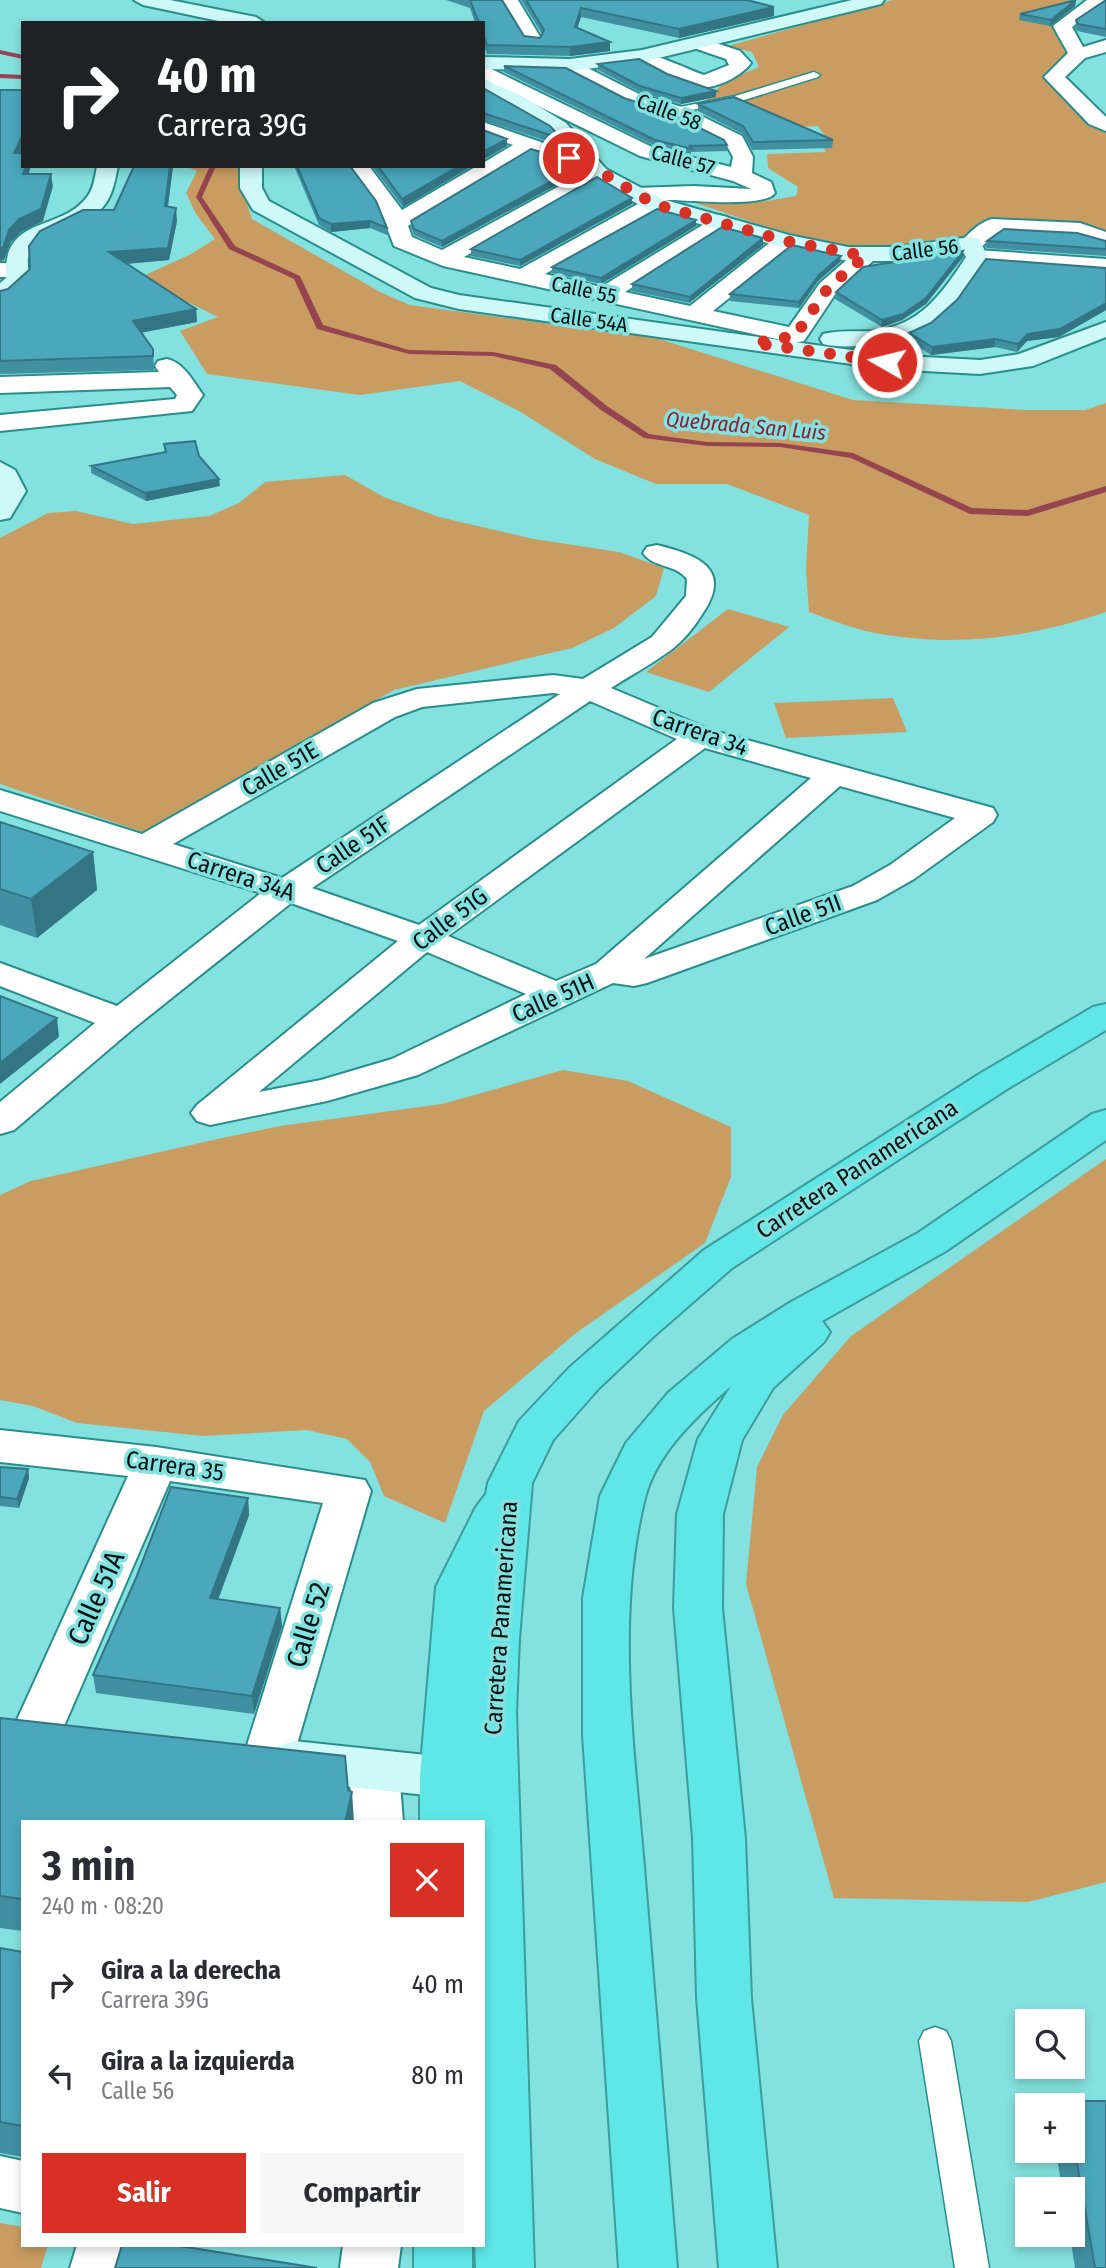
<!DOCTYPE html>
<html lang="es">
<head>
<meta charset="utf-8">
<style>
	:root { --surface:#fff; --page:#f7f7f7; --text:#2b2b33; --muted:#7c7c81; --accent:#d93025 }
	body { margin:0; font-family:"Fira Sans Condensed",sans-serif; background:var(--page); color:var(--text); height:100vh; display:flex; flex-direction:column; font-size:26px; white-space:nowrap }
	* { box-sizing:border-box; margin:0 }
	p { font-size:23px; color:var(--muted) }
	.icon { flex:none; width:38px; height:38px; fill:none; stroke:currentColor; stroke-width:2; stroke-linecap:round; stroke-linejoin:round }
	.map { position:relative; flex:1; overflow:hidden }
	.drawer { position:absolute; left:21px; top:1820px; width:464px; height:427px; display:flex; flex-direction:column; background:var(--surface); border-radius:0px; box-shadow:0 4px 10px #0003 }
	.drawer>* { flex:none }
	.guide { position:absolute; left:21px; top:21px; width:464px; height:147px; border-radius:0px; box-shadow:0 4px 10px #0003; background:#202124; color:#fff; overflow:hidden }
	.fabs { position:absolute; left:1015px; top:2009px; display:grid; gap:14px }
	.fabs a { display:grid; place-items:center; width:70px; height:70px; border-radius:0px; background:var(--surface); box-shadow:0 4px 10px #0003; font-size:35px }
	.pin { position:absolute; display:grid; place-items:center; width:60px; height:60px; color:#fff; margin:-30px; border:4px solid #fff; border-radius:50%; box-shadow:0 2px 7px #0007 }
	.me { position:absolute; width:77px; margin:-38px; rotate:278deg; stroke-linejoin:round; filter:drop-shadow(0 0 5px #0008) }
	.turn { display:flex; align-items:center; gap:24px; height:147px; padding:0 21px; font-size:32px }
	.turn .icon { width:91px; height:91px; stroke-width:2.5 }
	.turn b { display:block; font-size:49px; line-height:60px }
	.round { display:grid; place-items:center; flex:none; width:74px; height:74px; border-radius:0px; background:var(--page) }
	.headline { display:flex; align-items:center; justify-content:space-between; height:119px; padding:0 21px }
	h1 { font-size:42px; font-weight:700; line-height:52px }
	.cta { display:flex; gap:14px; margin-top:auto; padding:14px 21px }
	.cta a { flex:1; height:80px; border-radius:0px; background:var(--accent); color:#fff; font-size:28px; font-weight:700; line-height:80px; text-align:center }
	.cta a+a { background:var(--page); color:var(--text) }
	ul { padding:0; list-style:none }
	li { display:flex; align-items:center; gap:21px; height:91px; padding:0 21px }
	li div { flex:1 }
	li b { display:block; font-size:26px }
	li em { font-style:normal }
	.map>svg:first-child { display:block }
	.green { fill:#c99d61 }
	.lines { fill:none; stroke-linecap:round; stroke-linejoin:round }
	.stream { fill:#954450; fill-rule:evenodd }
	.lane-casing { stroke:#288e8d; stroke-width:3 }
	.street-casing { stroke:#288e8d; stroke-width:4 }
	.secondary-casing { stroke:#288e8d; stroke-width:4 }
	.highway-casing { stroke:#3d9c9c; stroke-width:4 }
	.lane { fill:#fff; fill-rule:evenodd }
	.street { fill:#fff; fill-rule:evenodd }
	.secondary { fill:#cff8f8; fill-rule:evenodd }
	.highway { fill:#5ee7e6; fill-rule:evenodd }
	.wall { fill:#4090a2 }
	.shaded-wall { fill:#347584 }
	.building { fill:#4aa7bc; stroke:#347584; stroke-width:2 }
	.route { stroke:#d93025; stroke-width:12; stroke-dasharray:0 21.6 }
	.labels { text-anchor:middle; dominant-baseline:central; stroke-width:7; stroke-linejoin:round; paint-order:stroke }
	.far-street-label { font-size:21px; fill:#011212; stroke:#83e1df }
	.far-water-label { font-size:21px; font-style:italic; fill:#8e1d35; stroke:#83e1df }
	.street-label { font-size:24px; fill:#011212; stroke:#83e1df }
	.near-street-label { font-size:28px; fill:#011212; stroke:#83e1df }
</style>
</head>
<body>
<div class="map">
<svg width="1106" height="2268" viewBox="0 0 1106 2268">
	<rect width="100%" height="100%" fill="#83e1df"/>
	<path class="green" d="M893 0H1076L1070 41 1056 79 1093 126 1106 133V236L1018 226 987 236 883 253 839 246 767 227 675 196 760 202 796 196 798 187 768 168 767 154 826 152 822 145 828 140 818 126 758 129 745 110 705 101 726 81 759 67 752 52 728 46Z
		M185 166H242L239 178 252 219 382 293 410 305 656 338 853 400 1026 410H1085L1106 403V612C1028 638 956 648 875 633 853 629 830 619 809 612L806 569 809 515 727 484H656L595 459 519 411 460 381 360 395 207 374 180 331 218 317 139 278 191 254 215 239 196 214 186 193 197 171Z
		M345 475 384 497 439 517 534 539 619 552 664 568 656 596 614 628 572 648 394 690 143 832 0 784V538L48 513 76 511 133 524 209 516 239 503 265 482Z
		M728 609 789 627 709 692 646 672Z
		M893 698 907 732 786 738 774 703Z
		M563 1070 628 1081 731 1127V1177L705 1243 576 1333 484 1411 445 1523 384 1496 370 1462 347 1439 307 1430 203 1436 77 1423 33 1406 0 1400V1195L31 1181 222 1138 280 1126 442 1104Z
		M1106 1159V1882L1028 1902 834 1898 746 1584 757 1467 783 1415 851 1336Z
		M0 2223 23 2227V2245H48L41 2268H0Z"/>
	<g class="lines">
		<path class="stream" d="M0 50 23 55V59L0 54Z
			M0 74 23 75V79L0 78Z
			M210 166H216L202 197 235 246 300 276 323 325 409 350 493 352 556 365 607 406 649 434 707 442 780 443 853 453 972 508 1027 510 1106 486V492L1028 516 970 514 851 458 780 447 707 446 644 438 601 410 550 369 493 356 409 354 317 329 294 279 229 249 196 197Z"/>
		<defs>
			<path id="lane" d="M814 72 820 75 818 77 741 101 686 111 680 107 735 96Z
				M935 2027 946 2031 951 2041 989 2268H955L919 2041 924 2031Z"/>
			<path id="street" d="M500 0H518L542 40 540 44H526Z
				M1087 0H1106V3L1072 27 1083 47 1106 40V52L1085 58 1065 77 1106 117V131L1089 124 1044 77 1068 53 1053 26Z
				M701 38 740 51 751 63C742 75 723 85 708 87 693 90 642 68 632 56L635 52C646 49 689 70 704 75L729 65 726 59 694 48 692 44 694 40Z
				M570 59 639 94 685 108 742 136 753 157 752 173 771 182 775 193C764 209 684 199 662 200L665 204 662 209 545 274 601 287 719 215 727 217 730 222 727 227 625 292 690 306 778 236H794L797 241 794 246 713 311 789 327 820 283 857 251H873L876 256 873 261 836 293 804 341 795 343 443 266 394 246 379 207 348 166H369L402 210 477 166H483V163L513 145 483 135V122L596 161 598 167 606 169 610 173 464 257 520 269 645 200 627 199 624 194 627 189 635 188 694 186 751 189 733 181 640 156 483 79V65L654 148 731 167 733 157 726 144 671 116 625 102 563 69 560 65ZM531 152 587 171 442 250 412 237 408 226Z
				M992 219 1080 223 1106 232V246L1077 237 997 233 979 249H963L960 244C967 234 980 222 992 219Z
				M977 250 1106 259V273L969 262 966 257 969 252Z
				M0 263H19L30 270 19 277H0Z
				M167 359C184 363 193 381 203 395L192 411 0 431V415L175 399 177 395 170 387 0 393V377L159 372 155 366 158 361Z
				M657 545C697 555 733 568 703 613 695 626 683 641 671 650 652 664 631 675 611 688L711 730 993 808 997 815 993 822 914 879 877 900 647 983 634 986 613 983 418 1075 327 1101 210 1125 197 1121 191 1113 197 1105 398 941 291 903 134 1028 14 1130 0 1134V1102L95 1023 0 986V963L117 1006 261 893 0 811V790L142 834 373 703 417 689 553 675 583 679 652 637 686 596 687 579C676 564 653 568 643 553L647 547ZM553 693 560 694 282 878 173 844 395 717 422 707ZM590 701 677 739 419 925 312 888ZM705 748 811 778 596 964 556 981 448 936ZM840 786 955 818 890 865 853 886 644 959ZM427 952 526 994 392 1059 321 1080 259 1092Z
				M0 1430 156 1447 365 1480 371 1491 293 1758 286 1772 268 1778 250 1772 243 1758 323 1503 170 1481 61 1733 53 1747 36 1752 19 1747 11 1733 128 1476 0 1462Z
				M374 1750 392 1756 399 1770 403 1822H353L349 1770 356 1756Z
				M0 2156 23 2161V2213L0 2208Z
				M77 2245H135L128 2268H70Z
				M343 2245H401L398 2268H340Z"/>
			<path id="secondary" d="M134 0H170L256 17 265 23H228L143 5Z
				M852 0H884L881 4 642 62 570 71 483 69V57L570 59 642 50Z
				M483 79 520 95 566 123 606 169 662 199 789 235 848 247H896L971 237 979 239 988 257C956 308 937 339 873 345 857 346 839 348 823 344L820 339 823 334C839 330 856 332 872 331 920 326 941 295 966 257L963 252 896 261H848L778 246 646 209 592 177 552 131 483 92Z
				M97 166H118C115 180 113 195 103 207 86 226 34 232 28 258 27 265 29 273 30 280L8 300 0 302V283L6 278C2 214 60 233 87 197 94 189 95 176 97 166Z
				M240 166H262V188L269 201 431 288 459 295 887 355 980 360 1019 354 1106 322V337L1033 366 980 374 887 369 459 309 415 298 253 210 240 188Z
				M0 462 15 470 26 491 10 518 0 520Z
				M294 1741 445 1757 463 1763 470 1777 463 1791 445 1797 294 1781 276 1775 269 1761 276 1747Z"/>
			<path id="highway" d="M1106 1004V1030L1007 1089 732 1268 654 1336 599 1388 553 1440 532 1483 519 1639 516 1712 534 2268H476L475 2245H483V1822H420V1777L436 1587 476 1507 486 1494 488 1483 519 1421 569 1368 704 1250 981 1073 1093 1007Z
				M1106 1110V1140L946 1251 822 1321 830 1332 824 1342 773 1388 742 1440 723 1514 722 1608 745 1838 751 1998 777 2268H719L697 1998 693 1838 674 1608 677 1514 698 1439 731 1386C697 1416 657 1452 645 1498 615 1617 634 1746 644 1867 655 2001 666 2134 677 2268H619L583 1735V1598L600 1496 626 1443 668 1393 732 1339 791 1302 918 1233 1092 1114Z
				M414 2245H472V2268H414Z"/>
		</defs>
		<use href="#lane" class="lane-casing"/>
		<use href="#street" class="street-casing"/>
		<use href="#secondary" class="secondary-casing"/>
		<use href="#highway" class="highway-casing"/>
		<use href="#lane" class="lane"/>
		<use href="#street" class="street"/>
		<use href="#secondary" class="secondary"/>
		<use href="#highway" class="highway"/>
	</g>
	<path class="wall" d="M446 0H502L524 36 540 38 542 34 521 0H747L774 16 679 38 581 17 577 28 610 51 570 56 487 54 483 43V23H475L470 8Z
		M1076 0 1075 6 1050 26 1019 20 1020 14Z
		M1106 0V37L1077 31 1075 28 1076 20Z
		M598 64 667 74 716 91V97L681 104 640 92 598 70Z
		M504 66 624 98 727 145V151L691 152V155L655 146 504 72Z
		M483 88 562 139V146L483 120Z
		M698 104 833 140 832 148 752 150 743 134 698 111Z
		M134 166H173L168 207 177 221 169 260 127 264 196 309 197 322 142 332 153 349 154 370 0 374V291L8 289 114 210Z
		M294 166H350L387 228V235L370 228 331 232 319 225Z
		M372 166H472L403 207Z
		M580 172 442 247 414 235 411 227V221Z
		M632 198V204L520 266 471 256V249Z
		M696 220V226L601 284 552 273V267Z
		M763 238V245L689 303 632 291V284Z
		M987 241H1106V256L986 248Z
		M963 251V257L926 304 902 320 882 327 835 299 836 292Z
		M840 262 818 281 799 308 730 301V294Z
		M1106 268V310L1059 337 1027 341 1017 352 995 347 931 355 909 340V333L931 323 957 300Z
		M164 444 199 456 220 486 146 501 91 473V466L165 452Z
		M0 822 93 852 97 890 37 938 0 925Z
		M0 1467 28 1469 29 1478 19 1508 0 1506Z
		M248 1498 249 1515 218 1600 280 1608 282 1626 254 1714 96 1693 93 1675Z
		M0 1718 348 1790 23 1822V1931L0 1928Z
		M0 1948 23 1952V2157L0 2153Z
		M1066 2101H1106V2268H1075L1070 2235H1073V2189H1062L1056 2151H1073V2105H1065Z"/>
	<path class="shaded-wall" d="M1076 0 1075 6 1050 26 1051 20Z
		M774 7V16L679 38V29Z
		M581 8V17L575 36V27Z
		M610 42V51L570 56V47Z
		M716 91V97L681 104V98Z
		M23 134V149L15 165 14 153Z
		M507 139V146L483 160V152Z
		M581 165 580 172 442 247V241Z
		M26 166H31L25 186 23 174Z
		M170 166H173L166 219 165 206Z
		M459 166H472L403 207 402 199Z
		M51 174 53 186 43 221 21 232 11 242 4 260 0 261V248L9 230Z
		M632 198V204L520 266V260Z
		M176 208 177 221 169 260 111 265 109 252Z
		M696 220V226L601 284V278Z
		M370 221V228L331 232V224Z
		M763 238V245L689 303 690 297Z
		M963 251V257L926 304 902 320 882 327V320Z
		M841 256 840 262 818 281 799 308V302L819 275Z
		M1106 303V310L1059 337 1027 341 1017 352 1018 344 1028 334Z
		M196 309 197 322 135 334 133 321Z
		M995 339V347L931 355 932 347Z
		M219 479 220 486 146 501 145 493Z
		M93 852 97 890 37 938 31 899Z
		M57 1018 59 1037 0 1084V1063Z
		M28 1469 29 1478 19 1508 17 1499Z
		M248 1498 249 1515 212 1616 210 1598Z
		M280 1608 282 1626 254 1714 252 1696Z
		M352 1792 354 1822H345Z"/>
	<path class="building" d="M470 0H502L524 36 540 38 544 30 526 0H747L774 7 679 29 581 8 575 27 610 42 570 47 487 45 483 35V23H479Z
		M1076 0 1051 20 1020 14Z
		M1106 0V29L1078 24 1076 20Z
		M639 59 667 74 716 91 681 98 640 86 598 64Z
		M504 66 566 68 624 98 670 113 724 140 727 145 690 146 692 149 655 140Z
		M483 88 550 126 562 139 483 113Z
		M0 90H23V134L14 153H23V166H26L23 174H51L41 209 19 219 9 230 3 248H0Z
		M734 97 833 140 753 142 743 126 698 104Z
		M483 130 507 139 483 152Z
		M531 149 581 165 442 241 414 229 411 221Z
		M134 166H170L165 206 176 208 168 248 109 252 196 309 133 321 153 349V356L0 361V291L8 289 30 269 29 246 40 231 83 210H114Z
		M297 166H350L376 201 387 228 370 221 331 224 319 218Z
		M378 166H459L402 199Z
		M597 177 632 198 520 260 471 249Z
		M657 209 696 220 601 278 552 267Z
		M722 227 763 238 690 297 632 284Z
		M1004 229 1077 233 1106 241V249L987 241Z
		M792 245 841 256 819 275 799 302 730 294Z
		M963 251 926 298 903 314 882 320 836 292 863 267Z
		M986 259 1106 268V303L1060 329 1028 334 1018 344 995 339 932 347 909 333 931 323 957 300Z
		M195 441 199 456 219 479 145 493 91 466 166 452 164 444Z
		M0 822 93 852 31 899 0 889Z
		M0 996 57 1018 0 1063Z
		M0 1467 28 1469 17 1499 0 1497Z
		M171 1487 248 1498 210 1598 280 1608 252 1696 93 1675 136 1578Z
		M0 1718 345 1756 348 1790 352 1792 345 1822H23V1899L0 1896Z
		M0 1948 23 1952V2126L0 2122Z
		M1066 2101H1106V2268H1095L1073 2140V2105H1067Z
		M122 2245H174L317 2268H115Z"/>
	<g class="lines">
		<path class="route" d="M569 158 589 165 654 204 786 241 865 256 828 288 795 336 754 343 887 362"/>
	</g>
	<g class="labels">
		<g class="far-street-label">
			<text transform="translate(669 112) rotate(21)">Calle 58</text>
			<text transform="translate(683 160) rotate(15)">Calle 57</text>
			<text transform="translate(925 250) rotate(-7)">Calle 56</text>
			<text transform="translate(584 290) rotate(12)">Calle 55</text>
			<text transform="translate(589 320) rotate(8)">Calle 54A</text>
		</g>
		<g class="far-water-label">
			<text transform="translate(746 426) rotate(5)">Quebrada San Luis</text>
		</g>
		<g class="street-label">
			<text transform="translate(700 732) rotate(19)">Carrera 34</text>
			<text transform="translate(280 769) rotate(-30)">Calle 51E</text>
			<text transform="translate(353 845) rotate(-34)">Calle 51F</text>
			<text transform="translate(241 876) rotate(18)">Carrera 34A</text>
			<text transform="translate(803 915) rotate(-20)">Calle 51I</text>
			<text transform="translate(450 919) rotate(-37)">Calle 51G</text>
			<text transform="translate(553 998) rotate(-24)">Calle 51H</text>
			<text transform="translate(857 1169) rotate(-33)">Carretera Panamericana</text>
			<text transform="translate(175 1466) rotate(8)">Carrera 35</text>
			<text transform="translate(501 1618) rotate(-86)">Carretera Panamericana</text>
		</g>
		<g class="near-street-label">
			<text transform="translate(96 1598) rotate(-66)">Calle 51A</text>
			<text transform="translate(308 1625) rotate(-73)">Calle 52</text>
		</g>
	</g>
</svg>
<div class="fabs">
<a><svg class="icon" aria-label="search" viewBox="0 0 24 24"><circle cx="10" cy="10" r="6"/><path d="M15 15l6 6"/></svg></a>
<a>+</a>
<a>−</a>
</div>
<div class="pin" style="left:569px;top:158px;background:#d93025"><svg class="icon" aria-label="arrive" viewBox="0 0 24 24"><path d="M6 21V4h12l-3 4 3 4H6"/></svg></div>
<svg class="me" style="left:887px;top:362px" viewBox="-20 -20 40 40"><circle r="17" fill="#d93025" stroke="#fff" stroke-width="3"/><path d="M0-11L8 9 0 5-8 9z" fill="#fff"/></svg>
<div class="guide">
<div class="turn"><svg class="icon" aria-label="right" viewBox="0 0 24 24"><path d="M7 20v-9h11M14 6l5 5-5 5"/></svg><div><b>40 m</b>Carrera 39G</div></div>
</div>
<section class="drawer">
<div class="headline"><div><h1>3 min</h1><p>240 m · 08:20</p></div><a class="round" style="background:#d93025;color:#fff"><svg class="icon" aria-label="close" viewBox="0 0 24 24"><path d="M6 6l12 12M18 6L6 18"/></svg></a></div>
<ul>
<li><svg class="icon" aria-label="right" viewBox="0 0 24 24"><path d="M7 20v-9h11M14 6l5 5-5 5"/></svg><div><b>Gira a la derecha</b><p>Carrera 39G</p></div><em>40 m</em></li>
<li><svg class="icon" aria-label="left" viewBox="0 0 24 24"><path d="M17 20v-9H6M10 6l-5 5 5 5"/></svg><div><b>Gira a la izquierda</b><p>Calle 56</p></div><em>80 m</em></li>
</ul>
<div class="cta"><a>Salir</a><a>Compartir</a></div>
</section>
</div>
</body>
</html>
